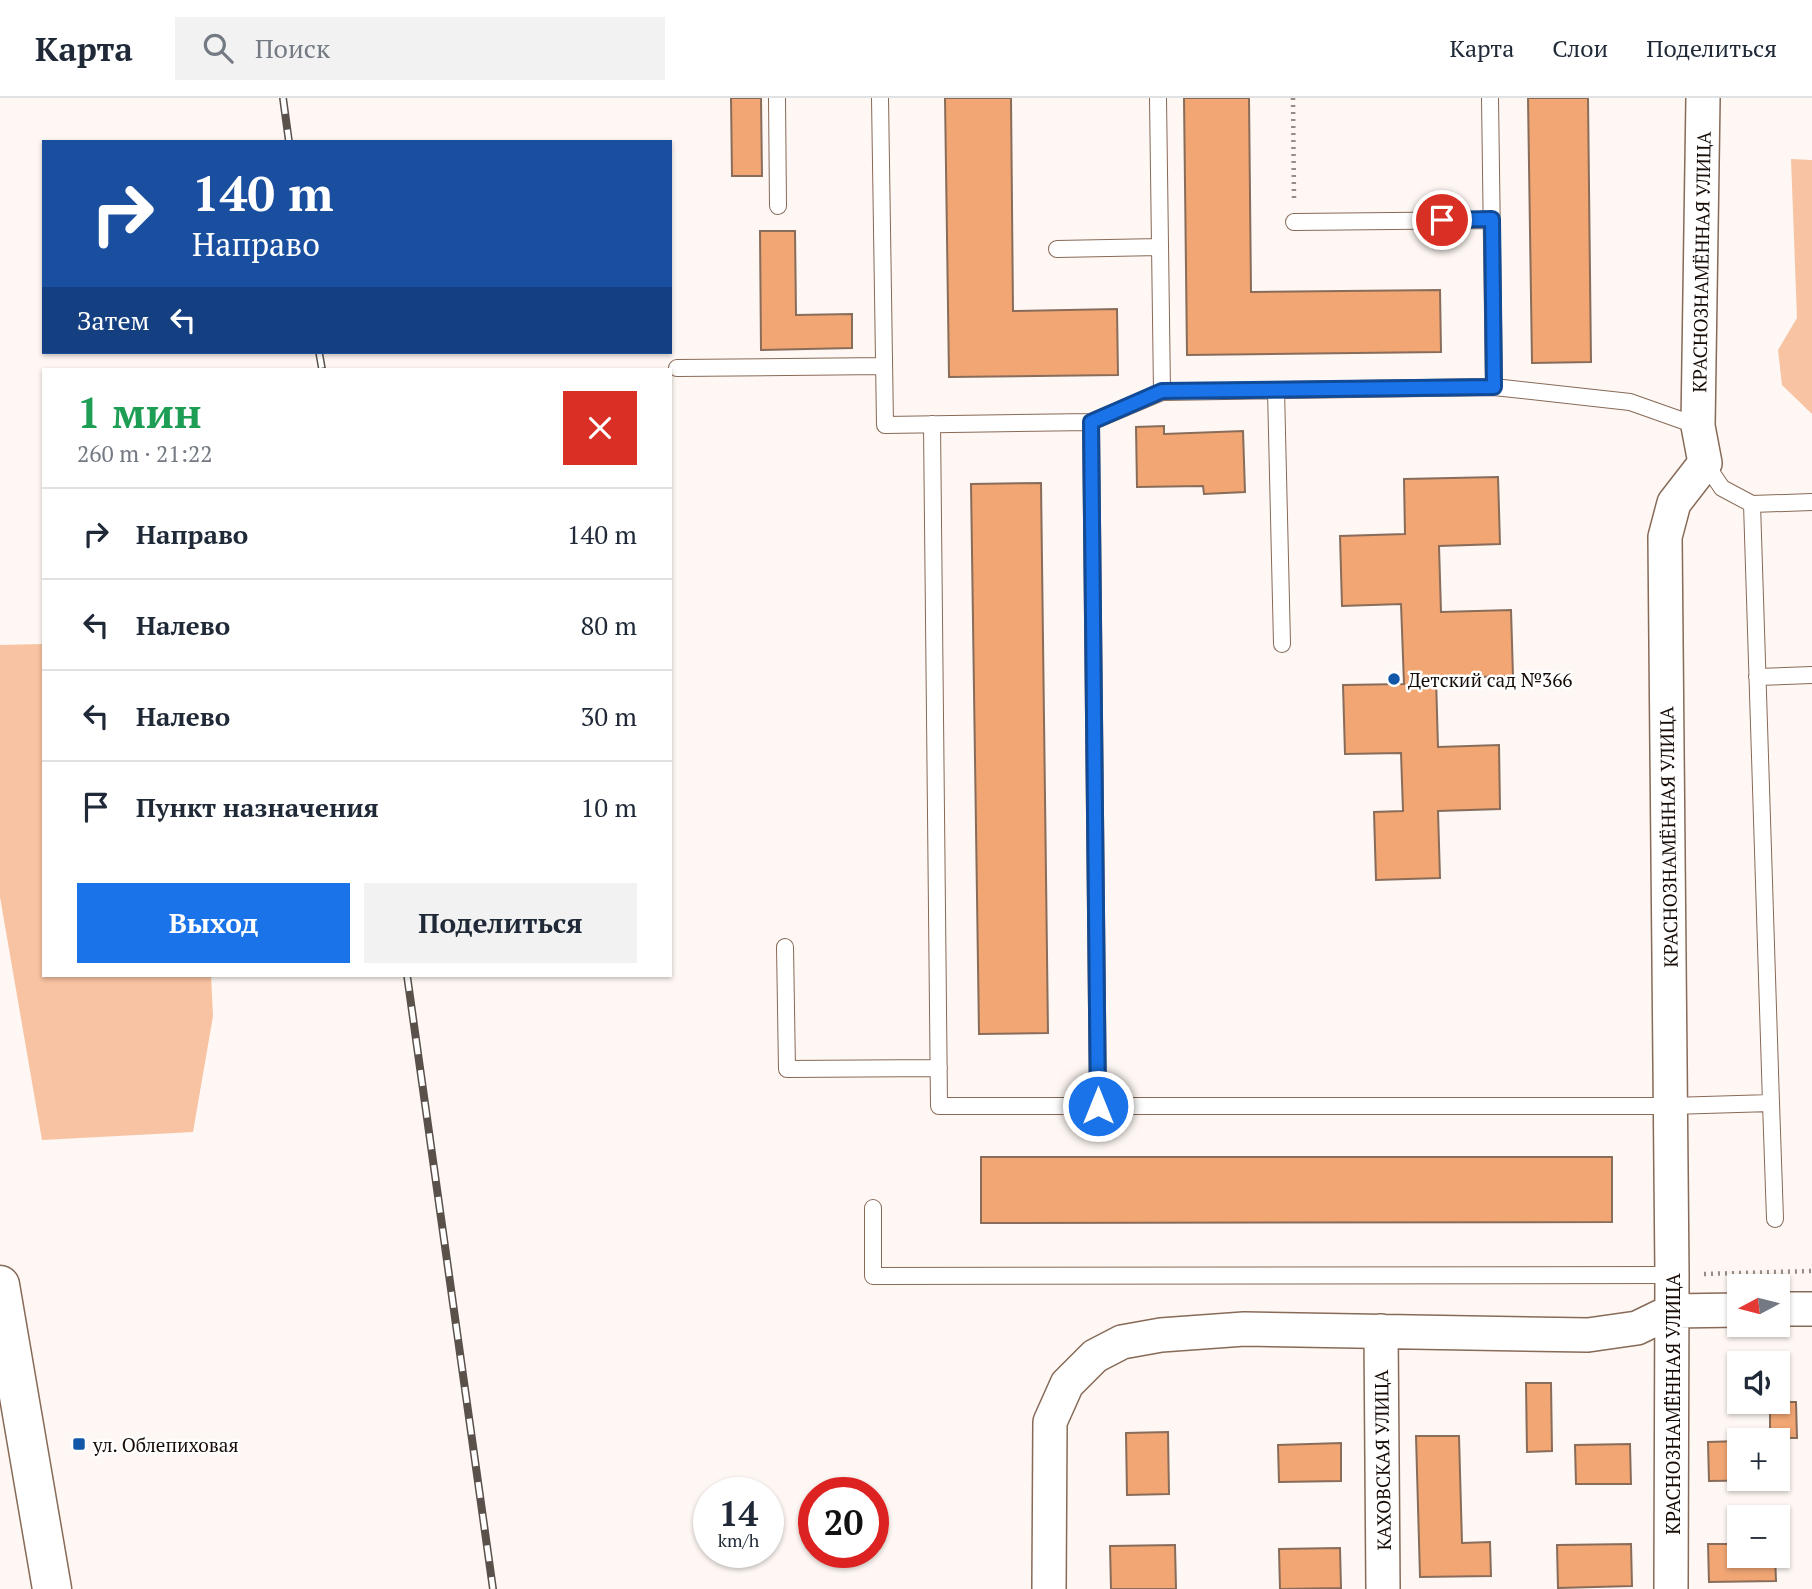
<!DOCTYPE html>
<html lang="ru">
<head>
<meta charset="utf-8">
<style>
	:root { --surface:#fff; --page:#f2f2f3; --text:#1f2937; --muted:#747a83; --line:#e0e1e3; --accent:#1a73e8 }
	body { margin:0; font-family:"PT Serif",serif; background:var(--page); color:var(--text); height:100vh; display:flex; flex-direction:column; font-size:26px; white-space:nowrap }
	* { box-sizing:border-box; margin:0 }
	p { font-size:23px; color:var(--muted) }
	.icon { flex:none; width:38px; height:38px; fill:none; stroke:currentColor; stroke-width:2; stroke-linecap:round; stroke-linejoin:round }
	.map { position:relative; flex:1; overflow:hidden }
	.drawer { position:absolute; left:42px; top:270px; width:630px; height:609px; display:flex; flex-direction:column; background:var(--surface); border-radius:0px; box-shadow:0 2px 5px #0004 }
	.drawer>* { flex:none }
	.banner { position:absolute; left:42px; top:42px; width:630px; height:214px; border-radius:0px; box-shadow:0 2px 5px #0004; background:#1a4fa0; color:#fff; overflow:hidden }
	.needle { width:46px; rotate:263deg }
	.controls { position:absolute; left:1727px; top:1176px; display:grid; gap:14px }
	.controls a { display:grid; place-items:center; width:63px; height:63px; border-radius:0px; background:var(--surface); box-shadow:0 2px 5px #0004; font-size:35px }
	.speed { position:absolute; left:693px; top:1379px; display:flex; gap:14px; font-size:35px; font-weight:700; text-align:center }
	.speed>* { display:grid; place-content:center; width:91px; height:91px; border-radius:50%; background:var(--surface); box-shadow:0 2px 5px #0004; line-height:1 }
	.speed small { font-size:18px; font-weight:400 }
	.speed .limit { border:10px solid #d22; background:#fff; color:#111 }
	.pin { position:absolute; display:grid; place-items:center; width:60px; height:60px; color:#fff; margin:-30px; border:4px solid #fff; border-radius:50%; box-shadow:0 2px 7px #0007 }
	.me { position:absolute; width:77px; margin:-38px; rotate:0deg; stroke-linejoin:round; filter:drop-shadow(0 0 5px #0008) }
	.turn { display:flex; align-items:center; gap:24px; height:147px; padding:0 35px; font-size:32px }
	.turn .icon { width:91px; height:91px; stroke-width:2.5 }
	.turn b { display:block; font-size:49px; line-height:60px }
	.then { display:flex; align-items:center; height:66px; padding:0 35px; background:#0003; gap:14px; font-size:26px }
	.round { display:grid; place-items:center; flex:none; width:74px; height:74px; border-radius:0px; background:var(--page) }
	.headline { display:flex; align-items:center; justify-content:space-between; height:119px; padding:0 35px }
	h1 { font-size:42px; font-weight:600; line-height:52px; color:#1e9e55 }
	.button { display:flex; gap:14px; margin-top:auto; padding:14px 35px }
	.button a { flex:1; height:80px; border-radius:0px; background:var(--accent); color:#fff; font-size:28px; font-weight:600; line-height:80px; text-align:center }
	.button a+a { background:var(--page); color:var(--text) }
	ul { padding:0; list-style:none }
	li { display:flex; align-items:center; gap:21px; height:91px; padding:0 35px; border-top:2px solid var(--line) }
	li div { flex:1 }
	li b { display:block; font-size:26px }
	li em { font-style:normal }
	header { display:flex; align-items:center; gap:42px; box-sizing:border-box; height:98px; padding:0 35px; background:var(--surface); border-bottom:2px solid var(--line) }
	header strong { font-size:33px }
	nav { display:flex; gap:38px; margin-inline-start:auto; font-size:24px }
	.search { width:490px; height:63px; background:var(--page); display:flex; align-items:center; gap:18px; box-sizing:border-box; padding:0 24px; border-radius:0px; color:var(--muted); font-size:26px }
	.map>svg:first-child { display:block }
	.green { fill:#f7c3a2 }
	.building { fill:#f1a674; stroke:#896c59; stroke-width:2 }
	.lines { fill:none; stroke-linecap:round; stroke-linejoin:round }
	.service-casing { stroke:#876a57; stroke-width:18 }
	.minor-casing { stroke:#876a57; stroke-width:36 }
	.tertiary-casing { stroke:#876a57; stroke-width:41 }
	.path { stroke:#958c87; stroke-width:4.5; stroke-dasharray:2 5; stroke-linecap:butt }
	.service { stroke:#fff; stroke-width:16 }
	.minor { stroke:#fff; stroke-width:33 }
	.tertiary { stroke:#fff; stroke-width:38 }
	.rail-casing { stroke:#5a514b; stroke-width:8 }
	.rail { stroke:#fff; stroke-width:5; stroke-dasharray:16; stroke-linecap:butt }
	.route-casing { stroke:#114b97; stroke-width:18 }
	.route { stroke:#1a73e8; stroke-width:12 }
	.poi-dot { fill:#1358a8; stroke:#fff; stroke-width:2.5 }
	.labels { text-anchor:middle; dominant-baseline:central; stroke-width:5; stroke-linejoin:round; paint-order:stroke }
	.street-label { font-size:19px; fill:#160b05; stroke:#fff }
	.poi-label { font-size:19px; fill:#160b05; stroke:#fff; text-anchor:start }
</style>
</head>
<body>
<header>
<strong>Карта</strong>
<div class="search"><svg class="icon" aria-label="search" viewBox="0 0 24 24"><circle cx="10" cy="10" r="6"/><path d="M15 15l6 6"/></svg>Поиск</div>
<nav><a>Карта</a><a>Слои</a><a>Поделиться</a></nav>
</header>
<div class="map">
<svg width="1812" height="1491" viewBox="0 0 1812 1491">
	<rect width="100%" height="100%" fill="#fef7f3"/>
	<path class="green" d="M1791 61 1812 62V316L1782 287 1778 252 1797 220Z
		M44 546V877H211L213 918 193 1034 42 1042 0 799V547Z"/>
	<path class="building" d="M731 0H761L762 78H732Z
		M945 0H1011L1013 213 1117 211 1118 277 949 279Z
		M1184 0H1249L1251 194 1440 192 1441 254 1187 257Z
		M1528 0H1588L1591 264 1532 265Z
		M760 133H795L796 217 852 216V250L761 252Z
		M1164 328V336L1243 333 1245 394 1204 396 1203 388 1137 389 1136 329Z
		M1498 379 1500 446 1439 448 1441 514 1511 512 1513 578 1436 580 1438 649 1499 647 1500 711 1438 713 1440 780 1376 782 1374 714 1403 713 1401 655 1345 656 1343 587 1404 586 1401 506 1342 508 1340 438 1405 436 1404 381Z
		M1041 385 1048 935 979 936 971 386Z
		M981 1059H1612V1124L981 1125Z
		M1526 1285H1551L1552 1353 1527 1354Z
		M1770 1304H1796L1797 1340H1770Z
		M1168 1334 1169 1396 1127 1397 1126 1335Z
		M1416 1338H1459L1462 1445 1490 1444 1491 1478 1420 1479Z
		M1778 1342H1787L1788 1382 1709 1383 1708 1344 1740 1343V1381H1778Z
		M1341 1345V1383L1279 1384 1278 1347Z
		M1630 1346 1631 1386H1576L1575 1347Z
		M1631 1446 1632 1488 1558 1490 1557 1447Z
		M1708 1446H1740V1458H1775L1776 1483 1709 1484Z
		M1175 1447 1176 1491H1111L1110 1448Z
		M1340 1450 1341 1490 1280 1491 1279 1451Z"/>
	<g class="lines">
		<defs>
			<path id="service" d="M777 0 778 108
				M880 0 885 327 1091 324 1162 294 1494 289 1630 304 1698 328
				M1158 0 1162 294
				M1490 0 1494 289
				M1294 124 1491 122
				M1057 151 1160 149
				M677 270 884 268
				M1276 292 1282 546
				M1091 324 1098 1008
				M932 326 939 1008H1671L1771 1005 1752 406
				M1705 365 1722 390 1752 406 1812 404
				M1757 579 1812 577
				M785 849 787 971 939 970
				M1771 1005 1775 1121
				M873 1110V1178L1672 1177"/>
			<path id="minor" d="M1778 1211H1812
				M1381 1233 1383 1491
				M1049 1491 1050 1324 1067 1286 1095 1258 1122 1244 1161 1237 1244 1231 1588 1237 1637 1230 1672 1213 1740 1212
				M1671 1491 1672 1177 1665 439 1674 405 1705 365 1698 328 1703 0"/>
			<path id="tertiary" d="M0 1187 52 1491"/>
		</defs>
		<use href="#service" class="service-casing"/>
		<use href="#minor" class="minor-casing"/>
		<use href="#tertiary" class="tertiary-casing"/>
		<path class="path" d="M1293 0 1294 101
			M1704 1176 1812 1173"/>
		<use href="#service" class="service"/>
		<use href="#minor" class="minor"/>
		<use href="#tertiary" class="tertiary"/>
		<defs>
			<path id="rail" d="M283 0 289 44
				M319 254 322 271
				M407 877 493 1491"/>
		</defs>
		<use href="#rail" class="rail-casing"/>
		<use href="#rail" class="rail"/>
	</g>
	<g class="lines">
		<defs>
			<path id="route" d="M1098 1008 1091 324 1162 293 1494 289 1492 121 1442 122"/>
		</defs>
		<use href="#route" class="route-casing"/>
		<use href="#route" class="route"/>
	</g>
	<g class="poi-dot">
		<circle cx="1394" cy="581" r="7"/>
		<rect x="72" y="1339" width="14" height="14" rx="3.5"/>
	</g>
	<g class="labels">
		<g class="street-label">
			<text transform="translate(1701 164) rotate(-89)">КРАСНОЗНАМЁННАЯ УЛИЦА</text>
			<text transform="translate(1668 739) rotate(-91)">КРАСНОЗНАМЁННАЯ УЛИЦА</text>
			<text transform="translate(1672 1306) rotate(-90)">КРАСНОЗНАМЁННАЯ УЛИЦА</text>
			<text transform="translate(1382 1362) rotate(-91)">КАХОВСКАЯ УЛИЦА</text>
		</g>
		<g class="poi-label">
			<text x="1408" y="581">Детский сад №366</text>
			<text x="93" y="1346">ул. Облепиховая</text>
		</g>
	</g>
</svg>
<div class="controls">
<a><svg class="needle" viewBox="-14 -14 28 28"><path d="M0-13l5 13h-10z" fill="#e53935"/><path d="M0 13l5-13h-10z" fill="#747a83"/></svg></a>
<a><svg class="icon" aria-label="sound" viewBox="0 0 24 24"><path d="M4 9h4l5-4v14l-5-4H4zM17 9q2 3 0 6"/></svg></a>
<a>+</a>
<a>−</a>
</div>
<div class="speed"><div>14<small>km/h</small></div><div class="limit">20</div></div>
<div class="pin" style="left:1442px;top:122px;background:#d93025"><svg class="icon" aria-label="arrive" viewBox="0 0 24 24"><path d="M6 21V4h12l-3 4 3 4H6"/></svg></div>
<svg class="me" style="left:1098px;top:1008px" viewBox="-20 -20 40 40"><circle r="17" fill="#1a73e8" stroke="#fff" stroke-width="3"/><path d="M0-11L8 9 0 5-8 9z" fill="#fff"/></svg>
<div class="banner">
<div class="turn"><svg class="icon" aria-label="right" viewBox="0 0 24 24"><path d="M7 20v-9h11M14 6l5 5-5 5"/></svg><div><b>140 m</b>Направо</div></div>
<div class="then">Затем<svg class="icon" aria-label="left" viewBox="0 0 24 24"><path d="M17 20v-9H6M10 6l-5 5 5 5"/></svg></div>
</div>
<section class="drawer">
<div class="headline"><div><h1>1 мин</h1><p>260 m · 21:22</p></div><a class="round" style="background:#d93025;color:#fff"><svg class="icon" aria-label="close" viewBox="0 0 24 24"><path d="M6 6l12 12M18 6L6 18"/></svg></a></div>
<ul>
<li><svg class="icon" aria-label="right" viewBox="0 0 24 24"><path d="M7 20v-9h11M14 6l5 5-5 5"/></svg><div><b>Направо</b></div><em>140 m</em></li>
<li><svg class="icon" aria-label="left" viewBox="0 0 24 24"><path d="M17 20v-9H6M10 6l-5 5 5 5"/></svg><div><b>Налево</b></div><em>80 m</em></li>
<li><svg class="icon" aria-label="left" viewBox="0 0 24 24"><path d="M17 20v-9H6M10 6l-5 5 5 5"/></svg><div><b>Налево</b></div><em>30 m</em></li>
<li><svg class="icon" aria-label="arrive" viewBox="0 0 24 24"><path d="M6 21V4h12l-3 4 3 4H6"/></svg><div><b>Пункт назначения</b></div><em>10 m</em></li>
</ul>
<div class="button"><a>Выход</a><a>Поделиться</a></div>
</section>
</div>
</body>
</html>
